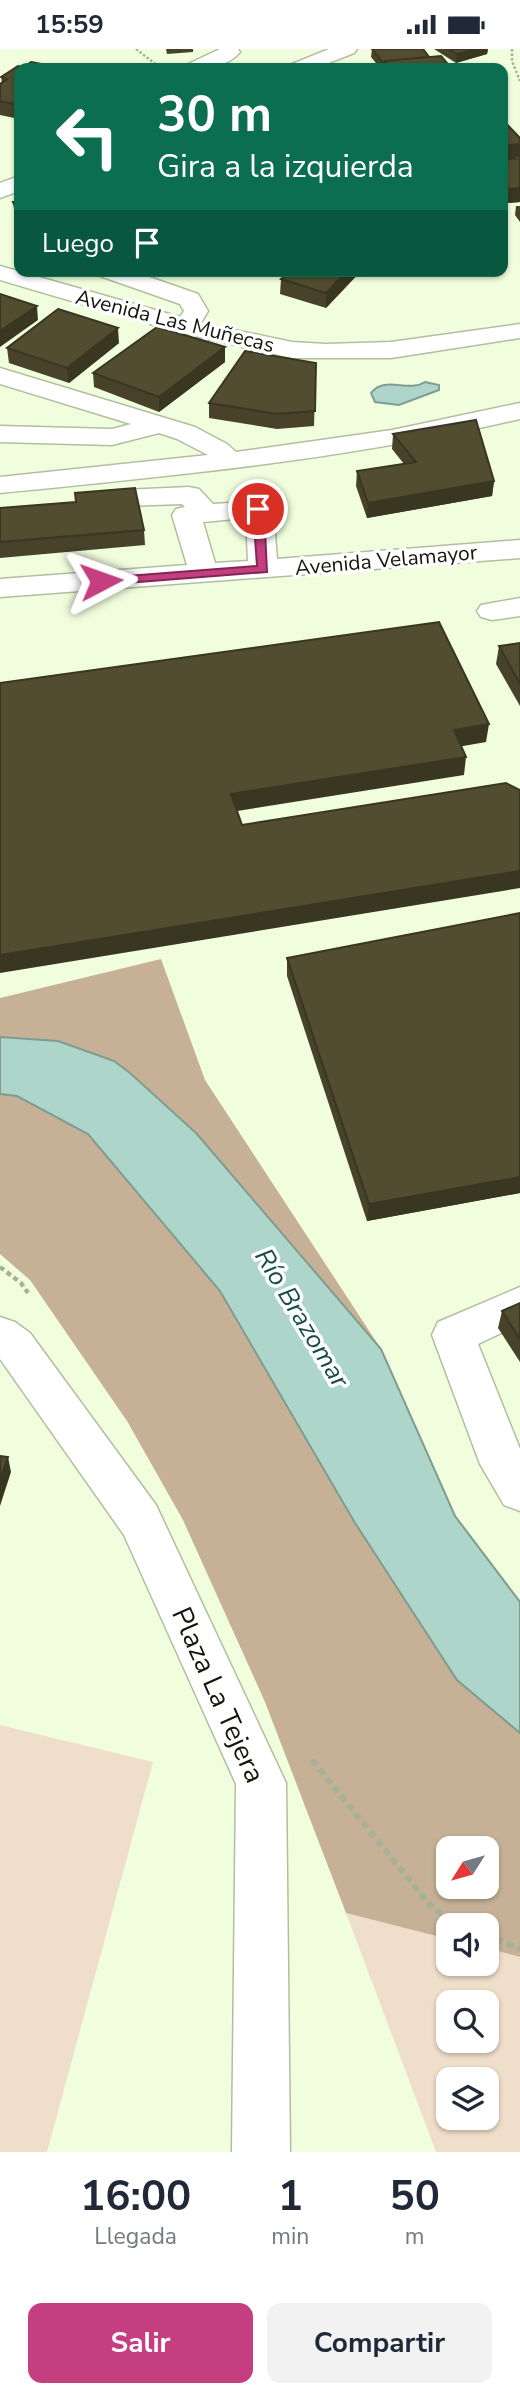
<!DOCTYPE html>
<html lang="es">
<head>
<meta charset="utf-8">
<style>
	:root { --surface:#fff; --page:#f2f2f3; --text:#1f2937; --muted:#747a83; --accent:#c53e7f }
	body { margin:0; font-family:"Nunito Sans",sans-serif; background:var(--page); color:var(--text); height:100vh; display:flex; flex-direction:column; font-size:26px; white-space:nowrap }
	* { box-sizing:border-box; margin:0 }
	p { font-size:23px; color:var(--muted) }
	.icon { flex:none; width:38px; height:38px; fill:none; stroke:currentColor; stroke-width:2; stroke-linecap:round; stroke-linejoin:round }
	.map { position:relative; height:2103px; overflow:hidden }
	.drawer { display:flex; flex-direction:column; background:var(--surface); flex:1 }
	.drawer>* { flex:none }
	.guide { position:absolute; left:14px; top:14px; width:494px; height:214px; border-radius:14px; box-shadow:0 2px 5px #0004; background:#0b6e4f; color:#fff; overflow:hidden }
	.needle { width:46px; rotate:233deg }
	.controls { position:absolute; left:436px; top:1787px; display:grid; gap:14px }
	.controls a { display:grid; place-items:center; width:63px; height:63px; border-radius:14px; background:var(--surface); box-shadow:0 2px 5px #0004; font-size:35px }
	.pin { position:absolute; display:grid; place-items:center; width:60px; height:60px; color:#fff; margin:-30px; border:4px solid #fff; border-radius:50%; box-shadow:0 2px 7px #0007 }
	.me { position:absolute; width:77px; margin:-38px; rotate:86deg; stroke-linejoin:round; filter:drop-shadow(0 0 5px #0008) }
	.turn { display:flex; align-items:center; gap:24px; height:147px; padding:0 28px; font-size:32px }
	.turn .icon { width:91px; height:91px; stroke-width:2.5 }
	.turn b { display:block; font-size:49px; line-height:60px }
	.then { display:flex; align-items:center; height:66px; padding:0 28px; background:#0003; gap:14px; font-size:26px }
	.eta { display:flex; justify-content:space-evenly; align-items:center; height:119px; text-align:center }
	.eta b { font-size:42px; font-weight:700; line-height:49px }
	.cta { display:flex; gap:14px; margin-top:auto; padding:14px 28px }
	.cta a { flex:1; height:80px; border-radius:14px; background:var(--accent); color:#fff; font-size:28px; font-weight:700; line-height:80px; text-align:center }
	.cta a+a { background:var(--page); color:var(--text) }
	.status { display:flex; justify-content:space-between; align-items:center; height:49px; padding:0 35px; background:var(--surface); direction:ltr }
	.status svg { height:19px; fill:currentColor }
	.map>svg:first-child { display:block }
	.green { fill:#efdec9; fill-rule:evenodd }
	.forest { fill:#c6b196; fill-rule:evenodd }
	.water { fill:#aed5ca; stroke:#809c91; stroke-width:2 }
	.lines { fill:none; stroke-linecap:round; stroke-linejoin:round }
	.minor-casing { stroke:#b2be9f; stroke-width:3 }
	.path-far2 { stroke:#a7b197; stroke-width:2.5; stroke-dasharray:2.5 2; stroke-linecap:butt }
	.path-far1 { stroke:#a7b197; stroke-width:4.5; stroke-dasharray:5 3.5; stroke-linecap:butt }
	.path { stroke:#a7b197; stroke-width:6; stroke-dasharray:7 4.5; stroke-linecap:butt }
	.minor { fill:#fff; fill-rule:evenodd }
	.wall { fill:#474229 }
	.shaded-wall { fill:#393622 }
	.building { fill:#524d30; stroke:#393622; stroke-width:2 }
	.route { fill:#c53e7f; stroke:#802853; stroke-width:2 }
	.labels { text-anchor:middle; dominant-baseline:central; stroke-width:7; stroke-linejoin:round; paint-order:stroke }
	.far-street-label { font-size:21px; fill:#13170b; stroke:#fff }
	.water-label { font-size:26px; font-style:italic; fill:#194e43; stroke:#fff }
	.near-street-label { font-size:28px; fill:#13170b; stroke:#fff }
</style>
</head>
<body>
<div class="status"><b>15:59</b><svg viewBox="0 0 49 12"><path d="M0 12V9h3v3zM5 12V6h3v6zM10 12V3h3v9zM15 12V0h3v12zM26 1h20v11H26zM47 4h2v5h-2z"/></svg></div>
<div class="map">
<svg width="520" height="2103" viewBox="0 0 520 2103">
	<rect width="100%" height="100%" fill="#f1fedd"/>
	<path class="green" d="M0 1676 153 1713 47 2103H0Z
		M346 1864 448 1890V1914H486L487 1899 520 1908V2103H436ZM448 1953H486V1992H448ZM448 2030H486V2068H448Z"/>
	<path class="forest" d="M161 910 205 1031 381 1300 196 1084 131 1024 114 1012 58 992 0 988V949Z
		M0 1045 17 1047 88 1084 220 1242 355 1474 457 1631 520 1684V1908L487 1899 486 1876H448V1890L346 1864 265 1653 183 1471 127 1372 30 1231 0 1205ZM448 1799H486V1838H448Z"/>
	<path class="water" d="M425 333 439 336V341L399 356 375 353 371 344C385 326 408 344 425 333Z
		M0 988 58 992 114 1012 130 1024 196 1084 381 1300 455 1467 520 1553V1684L457 1631 355 1474 220 1242 88 1085 17 1047 0 1045Z"/>
	<g class="lines">
		<defs>
			<path id="minor" d="M220 0H238L240 3C227 19 203 20 185 19L188 15Z
				M329 0H357L354 4 316 19H289L292 15Z
				M19 127V142L0 149V134Z
				M0 217 180 268 184 262 180 255 100 227 96 222H132L198 245 208 262 201 274 292 293 326 295 391 293 520 275V289L391 309H292L177 283 0 231Z
				M0 319 195 378 227 395 236 403 392 381 520 354V370C349 410 175 427 0 444V428L208 406 177 390 159 384 112 396 0 393V377L112 380 131 375 0 335Z
				M189 438 199 440 213 455 259 452 269 454 273 460 277 510 520 491V509L0 548V530L187 516 172 466 176 460 185 458 182 455 124 457 114 455 110 449 114 443 124 441ZM246 469 248 512 215 514 203 473Z
				M520 549V567L492 571 481 568 477 562 481 556Z
				M520 1238V1275L478 1295 520 1400V1462L504 1456 480 1415 432 1286 438 1273Z
				M0 1268 15 1273 30 1284 156 1456 286 1734 290 2103H232L236 1735 124 1486 0 1310Z"/>
		</defs>
		<use href="#minor" class="minor-casing"/>
		<path class="path-far2" d="M136 0 158 17
			M512 0V12L520 32"/>
		<path class="path-far1" d="M0 1218 21 1234 28 1244"/>
		<path class="path" d="M312 1711 434 1861 467 1876
			M486 1885 520 1900"/>
		<use href="#minor" class="minor"/>
	</g>
	<path class="wall" d="M166 0H193V3L167 5Z
		M372 0 429 8 451 19H380L371 8Z
		M434 0H488L487 5 456 14Z
		M31 13 62 19H19V70L0 66V35L2 34 1 28 18 17 24 18Z
		M520 109V153L507 154 502 149V111Z
		M19 152V175L15 167 13 153Z
		M516 157H520V173L515 166Z
		M290 222H361L326 259 280 245 281 230Z
		M119 294 69 334 9 314 7 299Z
		M225 298V313L159 363 94 338 93 324Z
		M316 314 314 377 277 380 209 369V354Z
		M393 385 494 432 492 447 367 469 356 437 357 422 404 415 392 400Z
		M75 444 144 481 145 496 0 509V459L76 453Z
		M520 594V657L496 615 499 597Z
		M520 864V1144L367 1172 287 927V909Z
		M520 1254V1313L498 1279 502 1262Z"/>
	<path class="shaded-wall" d="M477 0H488L487 5 456 14 457 5Z
		M520 95V108L502 111V97Z
		M520 139V153L507 154 509 140Z
		M347 222H361L326 259V244Z
		M37 257 38 271 0 298V282Z
		M118 279 119 294 69 334 67 319Z
		M225 298V313L159 363V348Z
		M494 432 492 447 367 469 368 454Z
		M489 675 486 693 452 699 454 681Z
		M466 708 464 726 231 763V745Z
		M520 822V839L0 924V906Z
		M520 1128V1144L367 1172 369 1155Z
		M8 1408 11 1423 0 1457V1431Z"/>
	<path class="building" d="M372 0H423L429 8 385 12V14H383Z
		M448 0H477L457 5Z
		M441 7 451 19H390L385 12Z
		M31 13 62 19H19V56L0 52V35L7 30 1 28 18 17 24 18Z
		M502 70 520 89V95L502 97Z
		M520 109V139L509 140 502 133V111Z
		M19 152V164L13 153Z
		M290 222H347L326 244 281 230Z
		M0 245 37 257 0 282Z
		M58 260 118 279 67 319 7 299Z
		M157 278 225 298 159 348 93 324Z
		M245 302 316 314 315 362 277 365 209 354Z
		M476 371 494 432 368 454 357 422 416 413 393 385Z
		M135 439 144 481 0 493V459L76 453 75 444Z
		M439 573 489 675 454 681 466 708 231 745 242 776 506 734 520 741V822L0 906V634Z
		M520 594V635L499 597Z
		M520 864V1128L369 1155 287 909Z
		M520 1254V1290L502 1262Z
		M0 1407 8 1408 0 1431Z"/>
	<path class="route" d="M258 456 264 460 267 523 101 536 95 532 101 529 257 517 253 460Z"/>
	<g class="labels">
		<g class="far-street-label">
			<text transform="translate(175 272) rotate(14)">Avenida Las Muñecas</text>
			<text transform="translate(386 511) rotate(-5)">Avenida Velamayor</text>
		</g>
		<g class="water-label">
			<text transform="translate(302 1269) rotate(59)">Río Brazomar</text>
		</g>
		<g class="near-street-label">
			<text transform="translate(218 1646) rotate(66)">Plaza La Tejera</text>
		</g>
	</g>
</svg>
<div class="controls">
<a><svg class="needle" viewBox="-14 -14 28 28"><path d="M0-13l5 13h-10z" fill="#e53935"/><path d="M0 13l5-13h-10z" fill="#747a83"/></svg></a>
<a><svg class="icon" aria-label="sound" viewBox="0 0 24 24"><path d="M4 9h4l5-4v14l-5-4H4zM17 9q2 3 0 6"/></svg></a>
<a><svg class="icon" aria-label="search" viewBox="0 0 24 24"><circle cx="10" cy="10" r="6"/><path d="M15 15l6 6"/></svg></a>
<a><svg class="icon" aria-label="layers" viewBox="0 0 24 24"><path d="M12 4l9 5-9 5-9-5zM3 14l9 5 9-5"/></svg></a>
</div>
<div class="pin" style="left:258px;top:460px;background:#d93025"><svg class="icon" aria-label="arrive" viewBox="0 0 24 24"><path d="M6 21V4h12l-3 4 3 4H6"/></svg></div>
<svg class="me" style="left:101px;top:532px" viewBox="-20 -20 40 40"><path d="M0-17L14 15 0 8-14 15z" fill="#c53e7f" stroke="#fff" stroke-width="4"/></svg>
<div class="guide">
<div class="turn"><svg class="icon" aria-label="left" viewBox="0 0 24 24"><path d="M17 20v-9H6M10 6l-5 5 5 5"/></svg><div><b>30 m</b>Gira a la izquierda</div></div>
<div class="then">Luego<svg class="icon" aria-label="arrive" viewBox="0 0 24 24"><path d="M6 21V4h12l-3 4 3 4H6"/></svg></div>
</div>
</div>
<section class="drawer">
<div class="eta">
<div><b>16:00</b><p>Llegada</p></div>
<div><b>1</b><p>min</p></div>
<div><b>50</b><p>m</p></div>
</div>
<div class="cta"><a>Salir</a><a>Compartir</a></div>
</section>
</body>
</html>
